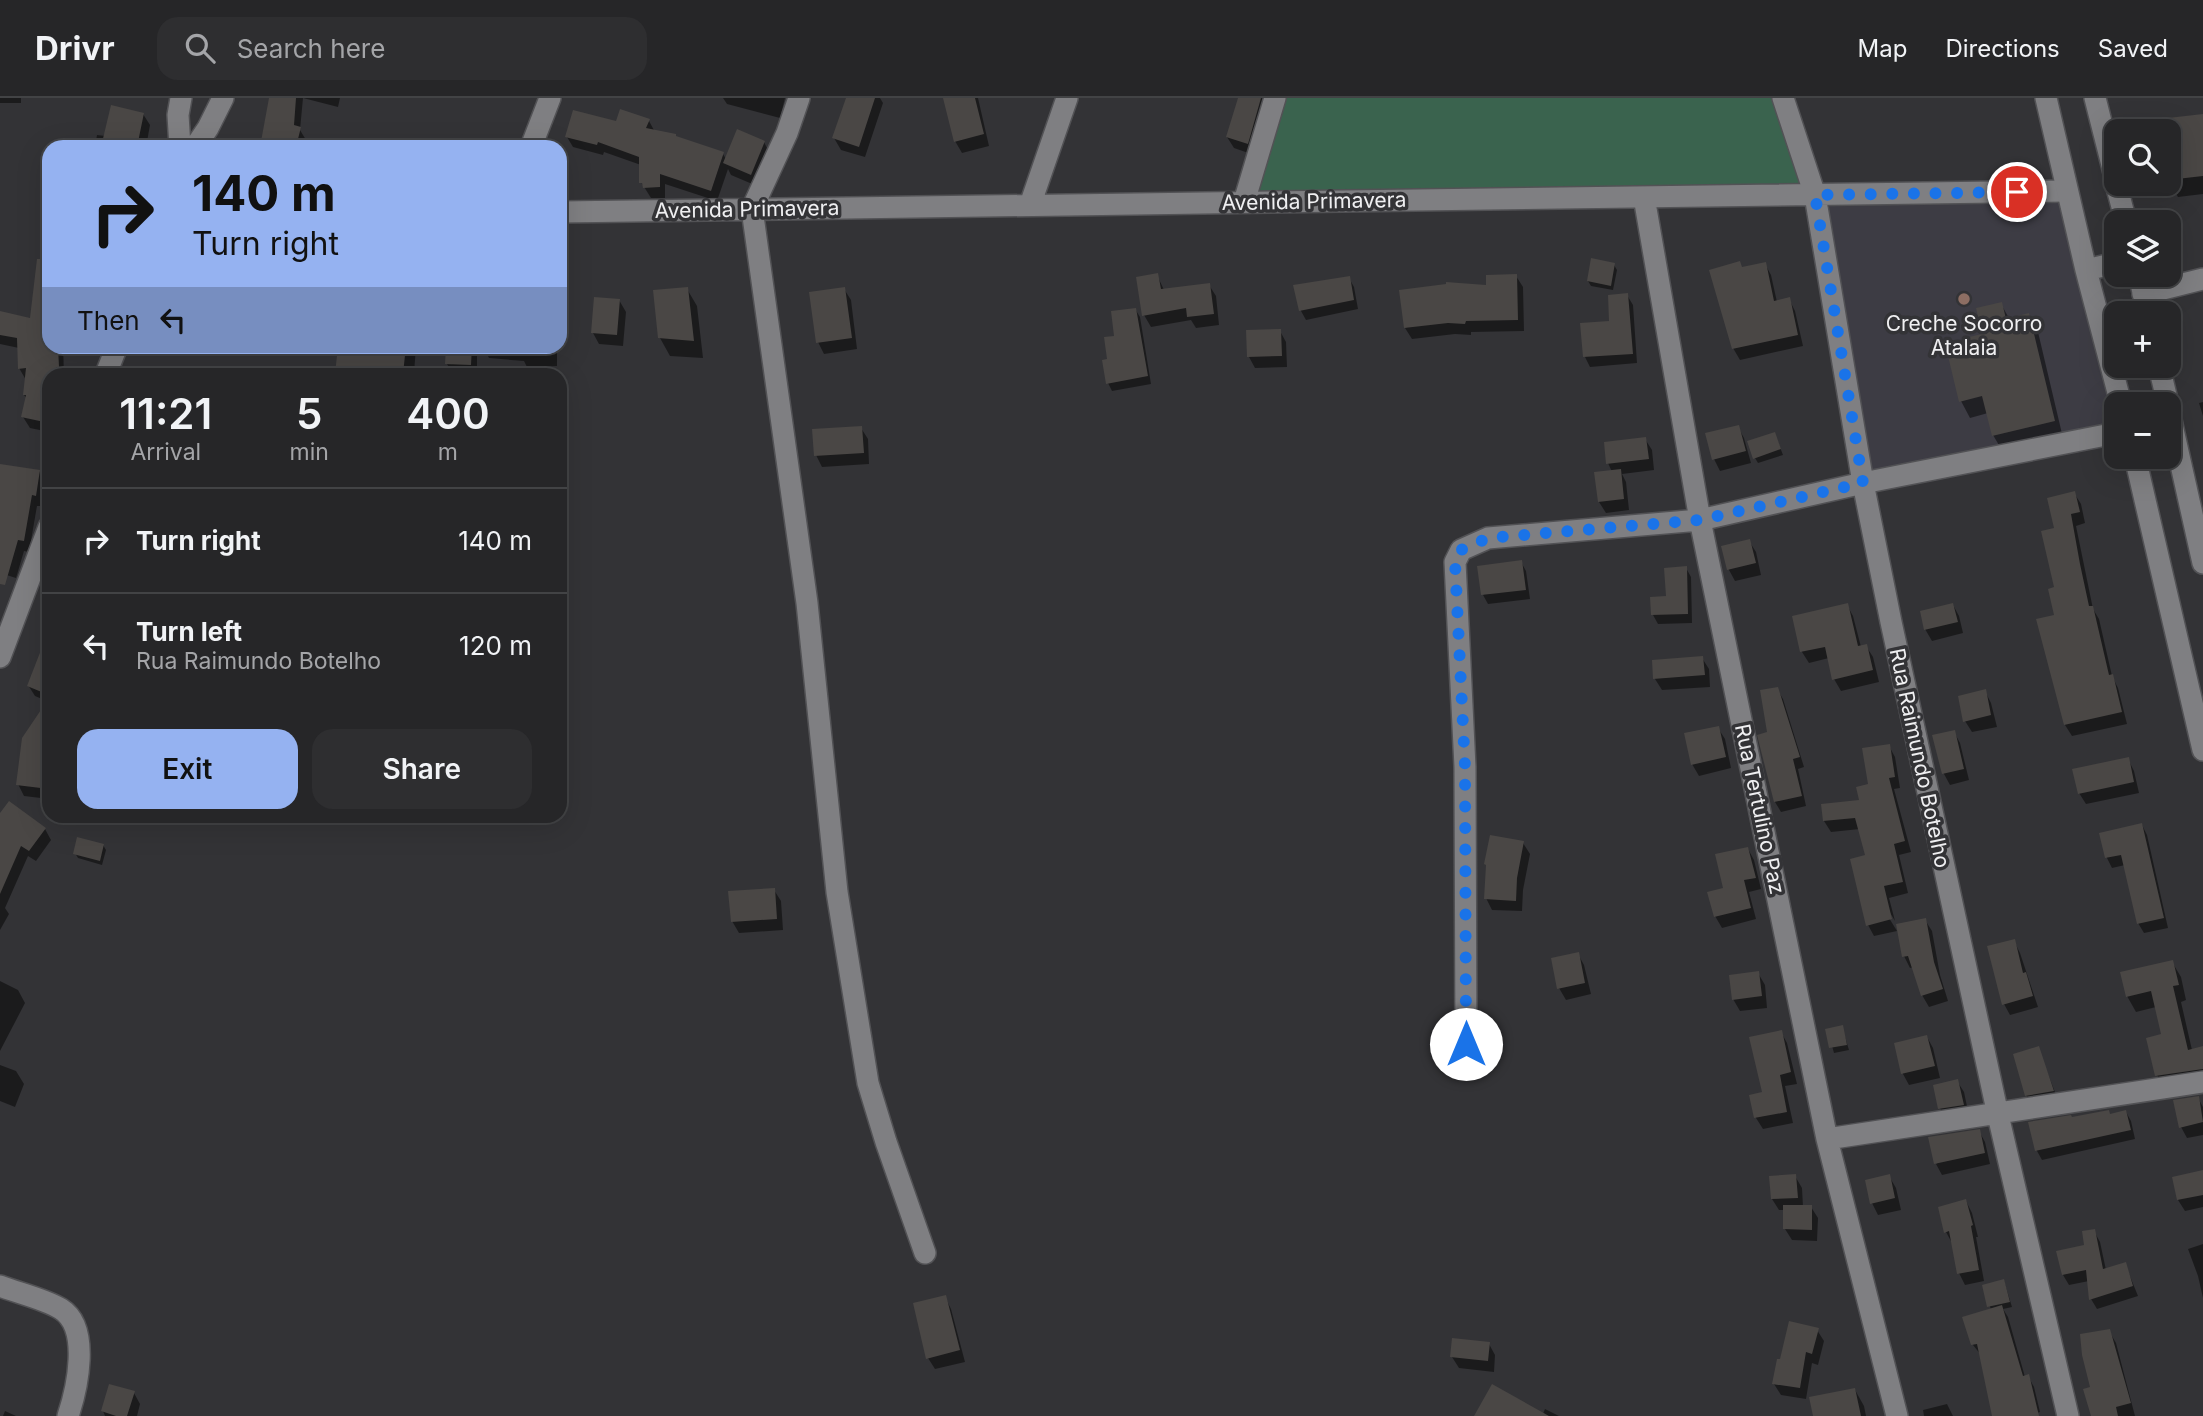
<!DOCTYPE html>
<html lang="en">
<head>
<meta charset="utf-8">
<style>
	:root { --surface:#262628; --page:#2e2e30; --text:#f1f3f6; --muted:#a4a5a8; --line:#424345; --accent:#95b2f1 }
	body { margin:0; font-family:Inter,sans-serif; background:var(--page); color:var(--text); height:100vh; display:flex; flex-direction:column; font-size:26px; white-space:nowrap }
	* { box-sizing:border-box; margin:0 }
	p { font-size:23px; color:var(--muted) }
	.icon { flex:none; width:38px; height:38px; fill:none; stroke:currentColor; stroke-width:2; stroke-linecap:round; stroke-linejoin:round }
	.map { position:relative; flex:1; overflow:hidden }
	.panel { position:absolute; left:42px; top:270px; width:525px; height:455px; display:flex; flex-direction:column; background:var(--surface); border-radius:21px; box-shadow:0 7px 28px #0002,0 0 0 2px var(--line) }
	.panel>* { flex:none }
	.top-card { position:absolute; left:42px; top:42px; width:525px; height:214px; border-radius:21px; box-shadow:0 7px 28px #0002,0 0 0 2px var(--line); background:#95b2f1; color:#111; overflow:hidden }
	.buttons { position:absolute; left:2104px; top:21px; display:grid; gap:14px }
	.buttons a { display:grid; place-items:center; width:77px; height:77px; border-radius:14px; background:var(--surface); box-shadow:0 7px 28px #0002,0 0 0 2px var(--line); font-size:35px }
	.pin { position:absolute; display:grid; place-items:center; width:60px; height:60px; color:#fff; margin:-30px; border:4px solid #fff; border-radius:50%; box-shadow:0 2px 7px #0007 }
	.me { position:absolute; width:77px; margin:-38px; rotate:0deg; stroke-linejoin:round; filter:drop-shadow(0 0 5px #0008) }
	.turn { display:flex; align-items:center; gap:24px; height:147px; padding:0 35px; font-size:32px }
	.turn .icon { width:91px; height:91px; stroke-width:2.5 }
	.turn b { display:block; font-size:49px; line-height:60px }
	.then { display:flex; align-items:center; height:66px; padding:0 35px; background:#0003; gap:14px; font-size:26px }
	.eta { display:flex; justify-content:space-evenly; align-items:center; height:119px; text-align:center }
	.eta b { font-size:42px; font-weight:600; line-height:49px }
	.primary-button { display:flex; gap:14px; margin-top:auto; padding:14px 35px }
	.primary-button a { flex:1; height:80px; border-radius:21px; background:var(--accent); color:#111; font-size:28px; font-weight:600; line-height:80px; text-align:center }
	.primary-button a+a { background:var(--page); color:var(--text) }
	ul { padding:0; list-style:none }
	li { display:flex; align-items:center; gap:21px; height:105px; padding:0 35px; border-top:2px solid var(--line) }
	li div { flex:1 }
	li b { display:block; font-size:26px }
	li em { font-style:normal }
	header { display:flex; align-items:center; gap:42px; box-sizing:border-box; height:98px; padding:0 35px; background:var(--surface); border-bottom:2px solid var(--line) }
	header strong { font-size:33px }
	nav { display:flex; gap:38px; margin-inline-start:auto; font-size:24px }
	.search { width:490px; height:63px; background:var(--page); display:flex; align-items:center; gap:18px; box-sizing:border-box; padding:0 24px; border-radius:21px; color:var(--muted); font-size:26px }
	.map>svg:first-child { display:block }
	.built { fill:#3d3c44 }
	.green { fill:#3a634e }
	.shadow { fill:#0007 }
	.building { fill:#4a4745 }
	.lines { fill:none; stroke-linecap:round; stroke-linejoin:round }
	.minor-casing { stroke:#525255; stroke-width:24 }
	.tertiary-casing { stroke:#525255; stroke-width:24 }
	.secondary-casing { stroke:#525255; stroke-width:24 }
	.minor { stroke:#7f7f82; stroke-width:21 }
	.tertiary { stroke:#7f7f82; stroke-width:21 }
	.secondary { stroke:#7f7f82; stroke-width:21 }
	.route { stroke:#1a73e8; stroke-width:12; stroke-dasharray:0 21.6 }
	.education-dot { fill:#8d6e63; stroke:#333336; stroke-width:2.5 }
	.labels { text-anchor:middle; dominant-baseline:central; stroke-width:7; stroke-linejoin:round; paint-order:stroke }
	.street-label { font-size:21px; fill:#efeff1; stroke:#333336 }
	.poi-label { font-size:21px; fill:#efeff1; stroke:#333336 }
</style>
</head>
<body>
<header>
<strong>Drivr</strong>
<div class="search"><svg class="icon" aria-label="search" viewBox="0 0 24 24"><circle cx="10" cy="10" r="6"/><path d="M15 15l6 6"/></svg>Search here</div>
<nav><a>Map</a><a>Directions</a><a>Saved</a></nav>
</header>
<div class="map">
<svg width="2203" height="1318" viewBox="0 0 2203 1318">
	<rect width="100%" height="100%" fill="#333336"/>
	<path class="built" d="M2067 93 2116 306V335L1863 385 1815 97Z"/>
	<path class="green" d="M1275 0H1780L1815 97 1244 104Z"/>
	<path class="shadow" d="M0 0H21V5H0Z
		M270 0H340L338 9 303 0 300 32 306 42 305 49H262Z
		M723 0H785L780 20 727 6Z
		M848 0H880L883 5 865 59 841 52 834 40Z
		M945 0H978L989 48 962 55 955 43Z
		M1241 0H1277L1254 57 1234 50 1227 39Z
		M143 16 150 27 146 49H95L97 37 106 38Z
		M2203 18V96L2178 99 2168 82V33H2163L2162 22Z
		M649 23 655 34 723 56 726 61 764 44 770 56 757 88 731 77 728 71 717 103 665 86V100H651L641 84V67L604 54 603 57 573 49 567 39 617 26Z
		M1765 166 1771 177 1777 204 1789 201 1795 213 1803 248 1740 262 1733 250 1742 170Z
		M1614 167 1617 172 1613 192 1591 188 1588 183Z
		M1157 177 1164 192 1209 187 1216 198 1219 227 1196 230 1191 222 1151 229 1144 217Z
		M1516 178 1523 189 1524 233 1471 234V237L1455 236 1412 241 1405 230 1488 189Z
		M1349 180 1354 189 1358 211 1306 222 1301 213 1295 188Z
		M687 191 697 208 703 260 670 258 660 240Z
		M844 191 851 202 857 251 824 256 818 244Z
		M49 193V248H63L64 276H49V334L30 330 23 319 27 301 24 297 26 282 19 270V250L0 246V215L31 222Z
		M1627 197 1633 207 1637 265 1590 269 1585 259 1611 224Z
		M619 202 626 214 623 248 599 246 593 235Z
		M2001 206 2010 222 2028 217 2038 234 2063 340 2003 354 1993 337 1988 315 1970 320 1961 303 1974 253Z
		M1135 211 1140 219 1151 286 1112 293 1108 285 1109 262 1116 239Z
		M1280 233 1286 244 1287 269 1255 270 1249 259Z
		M340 248H416L414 276H337Z
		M448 248H477V276H453L447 266Z
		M483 248H557V268L527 269 524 263 489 260Z
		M2203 304V318L2199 305Z
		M1738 329 1744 340 1751 365 1720 373 1714 361Z
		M861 330 868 341 869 366 822 369 816 357Z
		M1775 336 1783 357 1758 365 1755 360Z
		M1645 341 1652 352 1654 372 1622 376 1626 384 1629 412 1606 415 1599 404 1612 374 1608 365Z
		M0 368 39 373 45 385 42 408H37L29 454 24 453 16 480 0 475Z
		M2074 395 2081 406 2085 425 2076 428 2093 511 2099 521 2112 578 2118 590 2127 626 2072 638 2065 627 2056 518V431Z
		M560 424 565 433 560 462Z
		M1749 443 1756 454 1761 477 1735 483 1729 472 1723 449Z
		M1521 464 1526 473 1530 501 1488 506 1483 497Z
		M1686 470 1691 479 1692 525 1658 526 1653 517 1667 500Z
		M1847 507 1853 518 1861 549 1866 548 1873 559 1879 584 1841 593 1834 581 1829 560 1809 565 1802 554 1794 519Z
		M1953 507 1959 518 1963 535 1932 543 1925 531Z
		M49 549V604L35 598 28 587Z
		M1702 560 1709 571 1710 589 1662 592 1655 581 1654 563Z
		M1777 591 1783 601 1804 669 1798 671 1806 708 1781 714 1775 704 1760 638 1769 635Z
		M1985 593 1991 605 1997 629 1972 634 1965 623Z
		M49 618V701L24 698 18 686Z
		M1718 630 1725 641 1731 670 1699 678 1692 666Z
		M1954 634 1960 645 1969 682 1950 687 1944 676 1934 639Z
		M1889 648 1895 659 1900 690 1894 691 1911 754 1899 757 1908 795 1889 800 1895 823 1889 813 1886 815 1897 833 1874 838 1868 827 1867 758 1860 731 1831 734 1824 723 1823 707 1862 704Z
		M2128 661 2134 673 2139 695 2086 706 2079 695Z
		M0 718 45 731 51 742 36 763 28 758 5 810 9 816 0 832Z
		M2142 727 2147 737 2168 830 2144 835 2138 825 2125 767 2112 770 2107 760 2101 736Z
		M1523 745 1530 756 1523 792 1522 813 1492 812 1486 800Z
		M103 747 106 752 102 767 78 760 75 755Z
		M1748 751 1754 762 1761 791 1749 794 1756 821 1722 830 1715 818 1725 791Z
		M774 792 781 803 783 832 739 835 732 823Z
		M1925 822 1932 833 1940 877 1948 903 1929 909 1922 897 1914 869 1910 870 1904 858Z
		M2014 843 2020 855 2038 909 2010 917 2004 906Z
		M1578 856 1584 867 1591 896 1566 902 1559 890Z
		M2172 864 2181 879 2186 902 2181 904 2192 952 2203 950V987L2166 993 2157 977 2163 938 2156 909 2136 914 2127 898Z
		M1758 875 1765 887 1767 910 1740 913 1733 901Z
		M0 883 18 892 25 905 0 953Z
		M1842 929 1849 952 1834 955 1828 933Z
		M1781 934 1787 945 1797 986 1785 988 1793 1025 1763 1031 1756 1020 1751 998 1764 996Z
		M1927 939 1933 950 1940 980 1909 987 1903 976 1896 946Z
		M2038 950 2058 1002 2031 1006 2026 997Z
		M0 967 16 973 24 986 15 1009 0 1003Z
		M1957 983 1964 994 1969 1018 1946 1022 1940 1010Z
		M2198 1000 2203 1009V1037L2187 1040 2181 1029Z
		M2126 1014 2131 1023 2135 1041 2042 1062 2037 1053 2030 1025 2110 1018Z
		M1979 1033 1985 1044 1990 1066 1942 1077 1936 1066Z
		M2203 1074V1109L2185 1113 2178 1102Z
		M1795 1078 1802 1090 1803 1109H1811L1818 1120 1817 1143 1792 1142 1785 1131V1112H1779L1772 1101Z
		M1889 1078 1896 1090 1901 1112 1878 1117 1872 1105Z
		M1966 1103 1972 1115 1978 1139H1976L1984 1183 1965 1187 1959 1175 1952 1145 1946 1134Z
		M2094 1133 2100 1144 2106 1172 2125 1166 2138 1198 2097 1211 2091 1201 2089 1183 2069 1187 2063 1177 2085 1149Z
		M2203 1146V1200L2198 1178 2188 1151Z
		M2004 1183 2012 1209 2003 1211 2008 1219 2025 1279 2028 1278 2034 1289 2040 1314 2037 1315 2038 1318H1994L1981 1257 1973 1247 1991 1212 1984 1188Z
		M945 1199 951 1211 965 1264 935 1271 928 1260Z
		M1817 1232 1824 1243 1818 1267 1812 1265 1806 1301 1781 1297 1774 1286Z
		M2109 1233 2116 1245 2135 1318H2093L2092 1290Z
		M1489 1246 1495 1257 1494 1274 1459 1270 1452 1259Z
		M1855 1292 1864 1308 1866 1318H1815Z
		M134 1295 140 1306 137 1318H105L103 1313Z
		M1947 1306 1953 1318H1924L1923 1312Z
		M1545 1311 1559 1318H1542Z
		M5 1313 16 1318H3Z"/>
	<path class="building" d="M269 0H296L294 27 301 29 296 49H260Z
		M846 0H875L859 49 832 40Z
		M943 0H975L984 36 954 44Z
		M1238 0H1261L1248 46 1226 39Z
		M111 7 144 15 137 49H101Z
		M620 11 650 21 646 30 676 36V38L724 54 711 93 660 76V89L643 90 642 85H639V59L598 44 597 47 565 39 573 12 616 23Z
		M2203 16V78L2168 82V20Z
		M737 31 765 43 751 77 723 65Z
		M1591 160 1615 165 1611 188 1587 183Z
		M37 161H49V248H58L59 269H56V276H49V325L21 319 26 297H23L26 270 18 271 17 240 0 237V213L30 220Z
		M1740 163 1742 169 1766 164 1774 203 1790 199 1798 237 1732 251 1709 172Z
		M1158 175 1161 191 1210 185 1214 216 1187 219 1186 210 1142 218 1136 179Z
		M1517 176 1518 222 1466 223 1465 226 1448 225 1404 230 1399 192 1446 186V184L1486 187V177Z
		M1350 178 1354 202 1299 213 1293 187Z
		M688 189 694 243 658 240 653 192Z
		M845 189 852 240 816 245 809 194Z
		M1628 195 1633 256 1583 259 1580 225 1609 223 1608 197Z
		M594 199 620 201 617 237 591 235Z
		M2002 204 2006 221 2029 215 2055 323 1992 338 1982 298 1959 304 1948 258 1972 252 1969 239 1982 236 1976 210Z
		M1136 210 1148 278 1106 286 1102 262 1107 261 1104 239 1114 238 1111 213Z
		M1281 231 1282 258 1247 259 1246 232Z
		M338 248H406L403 276H335Z
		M446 248H472L471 267 445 266Z
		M1739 327 1746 353 1712 362 1705 335Z
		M862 328 864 355 814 358 812 331Z
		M1775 334 1781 351 1753 361 1747 343Z
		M1646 339 1649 361 1606 366 1604 344Z
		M0 366 40 372 36 398 32 397 24 443 18 442 5 487 0 486Z
		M1621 371 1624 401 1598 404 1594 374Z
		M2075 393 2080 414 2071 416 2080 466 2089 508H2093L2109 577 2113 576 2122 614 2064 627 2036 521 2054 517 2048 491 2054 489 2041 433 2054 430 2047 400Z
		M1750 441 1756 465 1727 472 1721 448Z
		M1522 462 1526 492 1481 497 1477 468Z
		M1687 468 1688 516 1651 517 1650 499 1666 498 1664 470Z
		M1848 505 1858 548 1867 546 1873 572 1832 582 1825 549 1800 554 1792 518Z
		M1953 505 1958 524 1924 532 1920 513Z
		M48 534H49V597L27 588Z
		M1703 558 1705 577 1653 581 1652 562Z
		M1778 589 1800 659 1793 661 1802 698 1774 704 1757 637 1767 634 1760 592Z
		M1986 591 1991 617 1963 624 1958 598Z
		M49 600V691L16 687 22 640Z
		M1719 628 1726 659 1691 667 1684 635Z
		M1955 632 1964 671 1942 676 1932 637Z
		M1890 646 1895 679 1889 680 1905 743 1894 746 1903 784 1884 788 1892 821 1866 828 1850 761 1865 757 1855 720 1823 723 1821 706 1859 702 1856 689 1868 686 1862 650Z
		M2129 659 2134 684 2078 696 2072 671Z
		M9 703 46 730 29 753 21 748 0 796V715Z
		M2142 725 2164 820 2137 826 2121 757 2105 760 2099 735Z
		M1490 737 1524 743 1517 780 1516 803 1484 801 1486 767 1484 766Z
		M77 739 104 746 100 763 73 756Z
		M1748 749 1756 780 1744 782 1751 810 1714 819 1707 794 1723 790 1715 756Z
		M775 790 777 821 731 824 728 793Z
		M1926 820 1934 864 1943 891 1921 898 1908 858 1902 859 1896 826Z
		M2015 841 2023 875 2026 874 2033 898 2002 907 1987 848Z
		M1579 854 1585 885 1557 891 1551 860Z
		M2173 862 2179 887 2173 888 2188 952 2203 948V971L2155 978 2146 940 2161 936 2151 893 2126 899 2120 874Z
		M1759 873 1762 898 1732 902 1729 877Z
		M1843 927 1847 947 1829 950 1825 931Z
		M1782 932 1791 974 1780 977 1787 1014 1754 1020 1749 997 1762 994 1749 939Z
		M1927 937 1935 968 1901 976 1894 945Z
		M2039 948 2054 993 2025 998 2013 956Z
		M1958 981 1964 1007 1938 1011 1933 987Z
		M2199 998 2203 1024 2179 1030 2173 1002Z
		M2109 1012 2110 1016 2126 1012 2131 1032 2035 1053 2028 1024 2071 1017 2072 1019Z
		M1980 1031 1985 1055 1934 1066 1928 1039Z
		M2203 1072V1097L2177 1102 2172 1079Z
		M1796 1076 1798 1100 1771 1101 1769 1078Z
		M1890 1076 1895 1100 1870 1106 1865 1082Z
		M1966 1101 1973 1127 1971 1128 1979 1172 1957 1176 1949 1133 1944 1135 1938 1109Z
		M1783 1107H1812V1132L1783 1131Z
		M2095 1131 2103 1171 2126 1164 2133 1188 2089 1202 2086 1172 2062 1177 2056 1153 2084 1147 2082 1133Z
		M2004 1181 2010 1204 1987 1209 1982 1187Z
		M946 1197 960 1252 926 1261 913 1205Z
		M2002 1207 2023 1278 2029 1276 2039 1318H1992L1977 1246 1971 1247 1962 1219Z
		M1789 1223 1819 1230 1812 1256 1806 1254 1800 1290 1772 1286 1777 1261H1780Z
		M2110 1231 2131 1305 2116 1309 2118 1318H2091L2083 1291 2090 1289 2082 1257 2080 1236Z
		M1452 1240 1490 1244 1488 1263 1450 1259Z
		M109 1286 135 1293 127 1318H116L101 1313Z
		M1492 1286 1549 1318H1474Z
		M1855 1290 1861 1318H1813L1809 1299Z"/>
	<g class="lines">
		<defs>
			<path id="minor" d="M799 0 787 35 752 111 807 505 837 794 868 985 886 1044 925 1155
				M1783 0 1815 97 1863 385 1891 524 1998 1017 2068 1318
				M531 49 550 0
				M1644 99 1700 422 1827 1041 1897 1318
				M1244 104 1275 0
				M1030 107 1067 0
				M560 114 2067 93
				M2143 196 2203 181
				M1466 946 1465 669 1455 464 1461 452 1488 440 1700 422 1863 385 2116 335
				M1827 1041 2203 984
				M0 1188C18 1195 45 1201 61 1211 91 1230 77 1291 68 1318"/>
			<path id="tertiary" d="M180 49 178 17 181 0
				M195 49 208 30 223 0
				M106 276 117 248
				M0 559 49 429"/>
			<path id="secondary" d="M2046 0 2086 172 2121 306
				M2095 0 2116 83
				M2116 86 2126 124
				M2086 172 2116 165
				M2139 177 2148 215
				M2159 268 2168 306
				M2168 309 2203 465
				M2135 359 2203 652"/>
		</defs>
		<use href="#minor" class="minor-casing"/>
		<use href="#tertiary" class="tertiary-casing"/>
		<use href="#secondary" class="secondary-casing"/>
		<use href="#minor" class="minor"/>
		<use href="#tertiary" class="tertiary"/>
		<use href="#secondary" class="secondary"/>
	</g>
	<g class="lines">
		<path class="route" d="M1466 946 1465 669 1455 464 1461 452 1488 440 1700 422 1863 385 1815 97 2017 94"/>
	</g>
	<circle class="education-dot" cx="1964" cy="201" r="7"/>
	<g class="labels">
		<g class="street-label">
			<text transform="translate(1314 103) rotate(-1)">Avenida Primavera</text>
			<text transform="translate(747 111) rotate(-1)">Avenida Primavera</text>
			<text transform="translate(1920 660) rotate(78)">Rua Raimundo Botelho</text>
			<text transform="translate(1760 711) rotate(78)">Rua Tertulino Paz</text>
		</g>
		<g class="poi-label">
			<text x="1964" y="225">Creche Socorro<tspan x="1964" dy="24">Atalaia</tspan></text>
		</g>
	</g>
</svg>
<div class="buttons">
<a><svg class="icon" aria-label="search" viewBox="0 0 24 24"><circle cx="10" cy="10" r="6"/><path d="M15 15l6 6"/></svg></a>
<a><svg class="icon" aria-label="layers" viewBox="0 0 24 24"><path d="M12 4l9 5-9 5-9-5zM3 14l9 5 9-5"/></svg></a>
<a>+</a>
<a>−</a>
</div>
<div class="pin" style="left:2017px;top:94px;background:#d93025"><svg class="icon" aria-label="arrive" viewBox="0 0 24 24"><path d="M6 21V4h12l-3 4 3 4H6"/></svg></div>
<svg class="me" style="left:1466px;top:946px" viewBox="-20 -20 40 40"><circle r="19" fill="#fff"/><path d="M0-13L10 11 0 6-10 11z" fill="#1a73e8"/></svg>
<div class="top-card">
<div class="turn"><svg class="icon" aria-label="right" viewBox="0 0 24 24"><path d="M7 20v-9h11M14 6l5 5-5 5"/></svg><div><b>140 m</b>Turn right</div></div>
<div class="then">Then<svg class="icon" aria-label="left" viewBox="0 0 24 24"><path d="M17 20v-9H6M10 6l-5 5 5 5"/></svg></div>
</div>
<section class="panel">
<div class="eta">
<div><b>11:21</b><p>Arrival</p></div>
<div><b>5</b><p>min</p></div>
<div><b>400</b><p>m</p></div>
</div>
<ul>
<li><svg class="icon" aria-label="right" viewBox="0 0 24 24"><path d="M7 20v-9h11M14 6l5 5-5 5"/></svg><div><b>Turn right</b></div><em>140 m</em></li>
<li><svg class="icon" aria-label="left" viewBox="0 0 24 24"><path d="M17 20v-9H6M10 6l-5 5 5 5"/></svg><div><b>Turn left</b><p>Rua Raimundo Botelho</p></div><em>120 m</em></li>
</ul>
<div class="primary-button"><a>Exit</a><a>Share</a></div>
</section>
</div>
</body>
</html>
